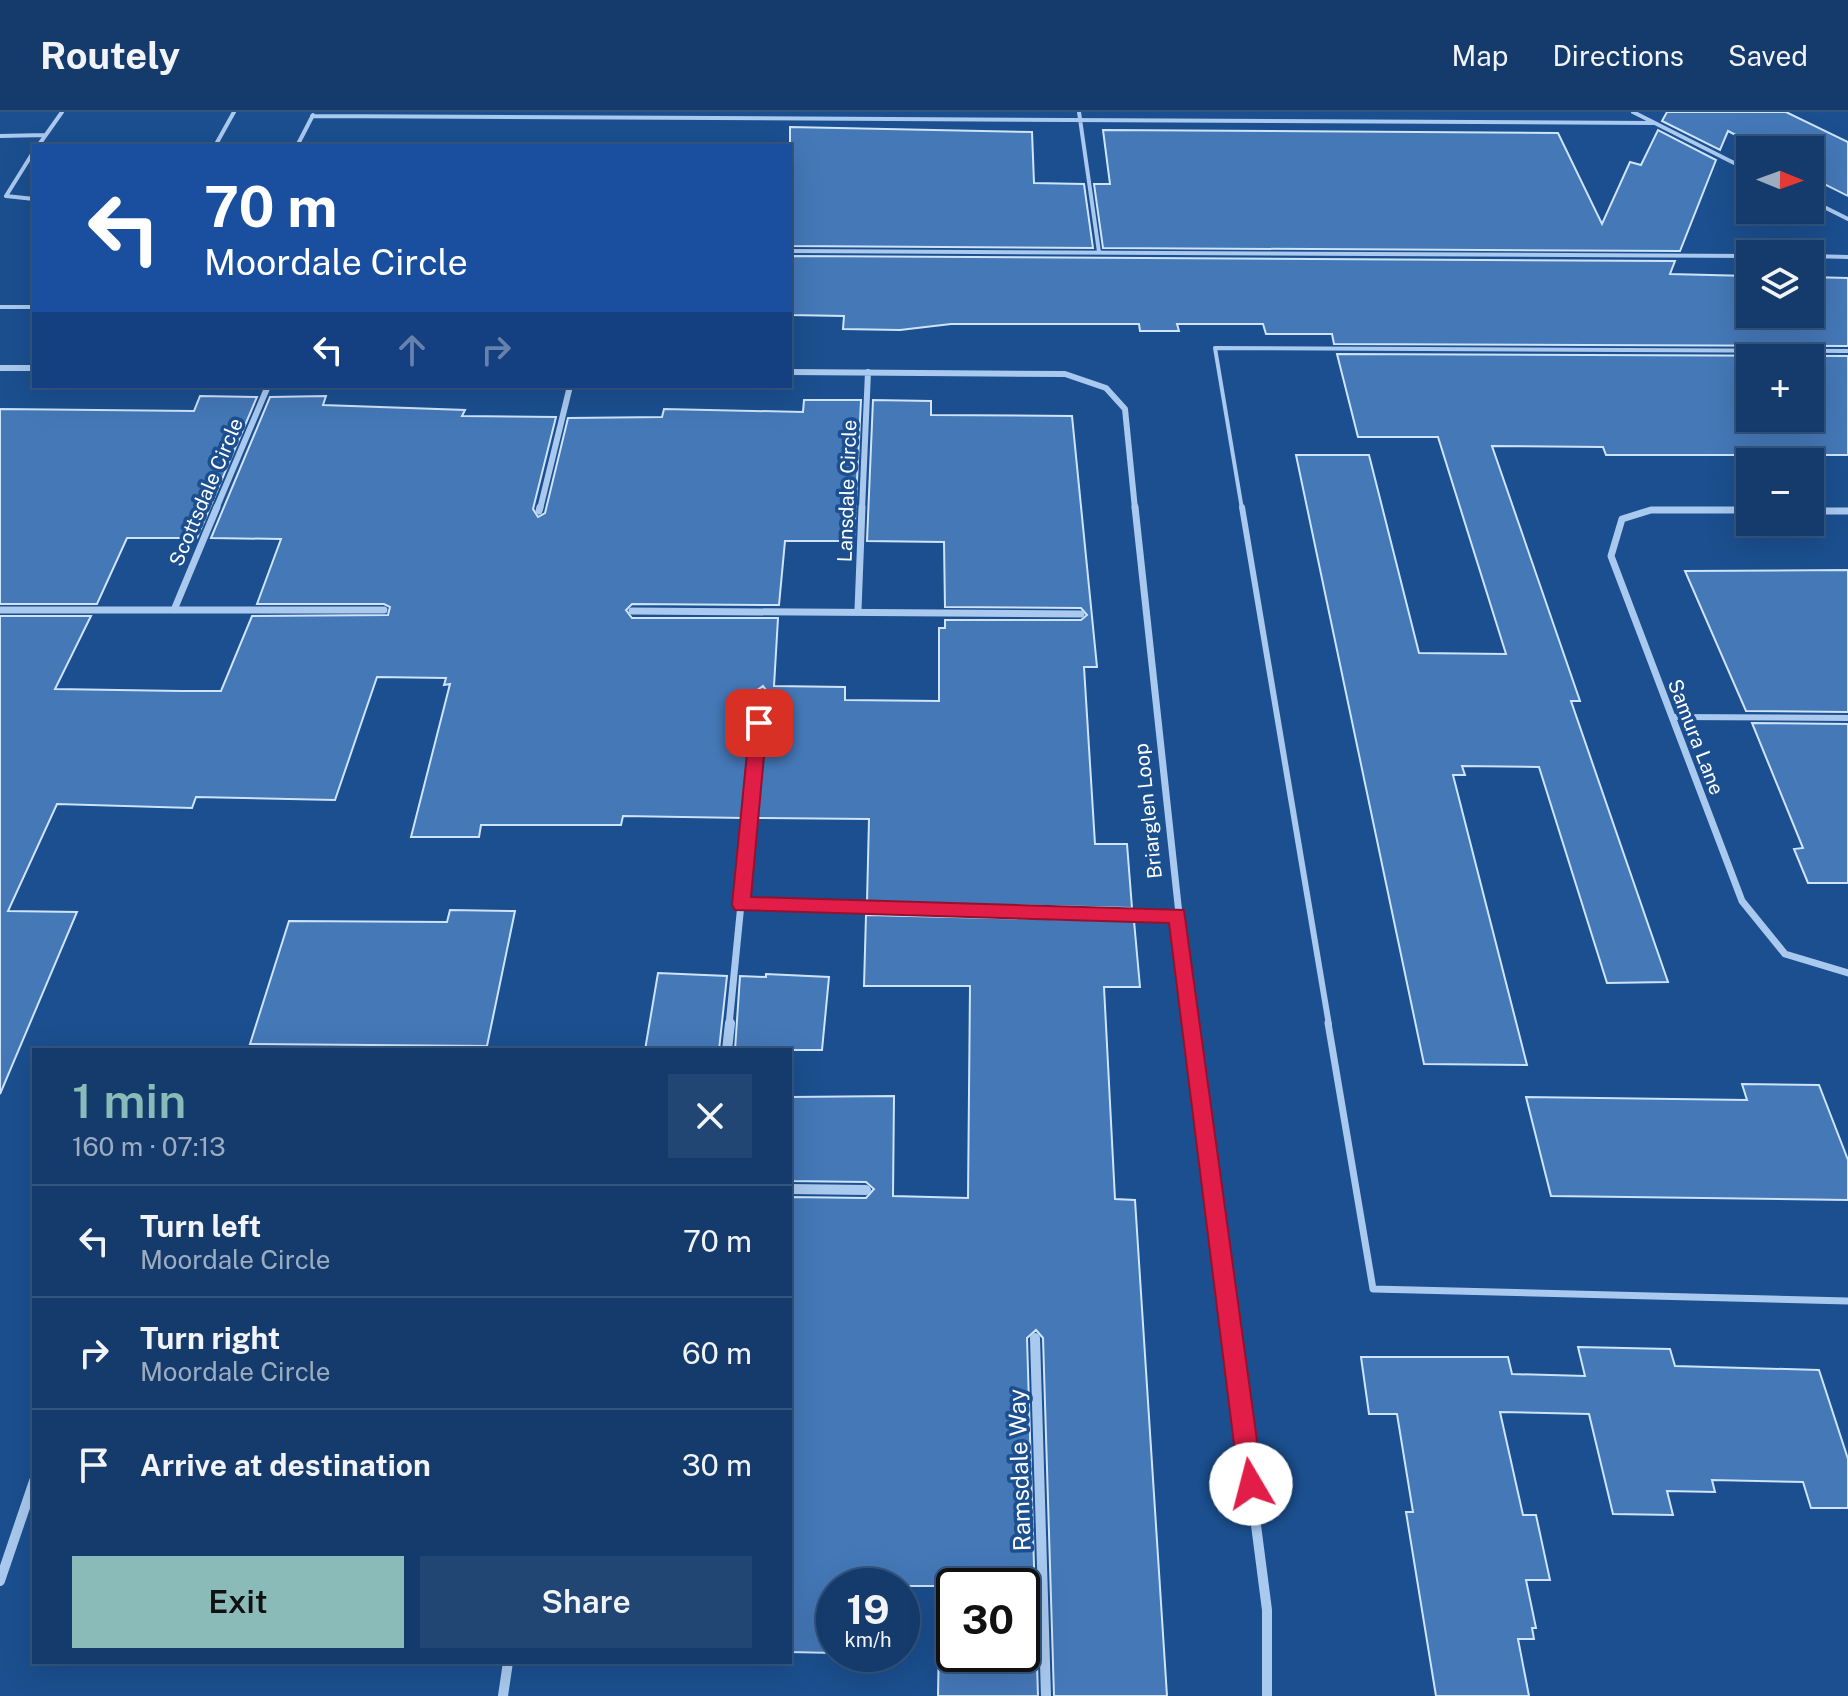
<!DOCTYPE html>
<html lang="en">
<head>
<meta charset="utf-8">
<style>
	:root { --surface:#143b6b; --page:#214673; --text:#f1f3f6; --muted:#9dadc1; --line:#33557e; --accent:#8bbbb9 }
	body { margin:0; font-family:"Public Sans",sans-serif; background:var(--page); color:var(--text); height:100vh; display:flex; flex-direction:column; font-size:30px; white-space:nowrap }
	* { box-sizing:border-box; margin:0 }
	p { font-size:26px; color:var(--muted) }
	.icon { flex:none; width:44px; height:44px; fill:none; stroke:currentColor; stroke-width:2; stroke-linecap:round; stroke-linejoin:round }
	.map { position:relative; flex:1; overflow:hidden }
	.details { position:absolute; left:32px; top:936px; width:760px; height:616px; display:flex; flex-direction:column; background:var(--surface); border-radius:0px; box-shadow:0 8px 32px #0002,0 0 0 2px var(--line) }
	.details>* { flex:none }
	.guide { position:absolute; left:32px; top:32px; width:760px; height:244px; border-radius:0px; box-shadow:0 8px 32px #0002,0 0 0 2px var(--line); background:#1a4fa0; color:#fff; overflow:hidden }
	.needle { width:52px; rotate:91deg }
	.buttons { position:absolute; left:1736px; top:24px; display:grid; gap:16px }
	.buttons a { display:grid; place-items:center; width:88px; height:88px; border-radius:0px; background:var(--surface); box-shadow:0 8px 32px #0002,0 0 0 2px var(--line); font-size:40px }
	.speed { position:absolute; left:816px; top:1456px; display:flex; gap:16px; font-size:40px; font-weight:700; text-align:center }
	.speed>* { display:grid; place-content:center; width:104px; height:104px; border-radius:50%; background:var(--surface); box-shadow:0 8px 32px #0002,0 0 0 2px var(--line); line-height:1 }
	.speed small { font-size:20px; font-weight:400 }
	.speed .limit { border:4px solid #111; border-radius:12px; background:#fff; color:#111 }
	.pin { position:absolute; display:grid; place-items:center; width:68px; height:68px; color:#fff; margin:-34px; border-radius:16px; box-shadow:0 4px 12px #0006 }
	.me { position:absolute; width:88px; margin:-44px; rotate:352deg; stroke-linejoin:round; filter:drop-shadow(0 0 6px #0008) }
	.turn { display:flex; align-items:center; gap:28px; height:168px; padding:0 40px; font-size:36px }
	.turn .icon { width:104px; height:104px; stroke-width:2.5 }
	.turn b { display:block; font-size:56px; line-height:68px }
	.lanes { display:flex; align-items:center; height:76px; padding:0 40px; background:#0003; justify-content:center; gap:40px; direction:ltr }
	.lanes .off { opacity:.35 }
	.round { display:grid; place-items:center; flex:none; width:84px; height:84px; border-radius:0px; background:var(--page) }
	.overview { display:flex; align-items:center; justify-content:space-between; height:136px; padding:0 40px }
	h1 { font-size:48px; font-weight:600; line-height:60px; color:var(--accent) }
	.button { display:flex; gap:16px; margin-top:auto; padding:16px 40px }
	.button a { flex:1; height:92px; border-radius:0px; background:var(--accent); color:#111; font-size:32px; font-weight:600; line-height:92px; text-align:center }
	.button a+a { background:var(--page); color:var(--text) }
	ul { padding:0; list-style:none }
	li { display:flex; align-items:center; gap:24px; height:112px; padding:0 40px; border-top:2px solid var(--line) }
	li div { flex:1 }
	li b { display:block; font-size:30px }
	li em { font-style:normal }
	header { display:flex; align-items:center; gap:48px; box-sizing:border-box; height:112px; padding:0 40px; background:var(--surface); border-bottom:2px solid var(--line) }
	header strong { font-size:38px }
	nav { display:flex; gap:44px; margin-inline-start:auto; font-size:28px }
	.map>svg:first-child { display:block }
	.building { fill:#4478b7; stroke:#cfe3fa; stroke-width:2; fill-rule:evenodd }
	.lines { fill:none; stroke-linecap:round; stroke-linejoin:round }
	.service-far2 { stroke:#a9c9ee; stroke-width:4 }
	.service-far1 { stroke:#a9c9ee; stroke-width:6 }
	.service { stroke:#a9c9ee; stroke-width:7 }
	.minor-far2 { stroke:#a9c9ee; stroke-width:6 }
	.minor-far1 { stroke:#a9c9ee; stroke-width:7 }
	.minor { stroke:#a9c9ee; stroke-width:10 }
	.route { fill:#e11d48; stroke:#92132f; stroke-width:2 }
	.labels { text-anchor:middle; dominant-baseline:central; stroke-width:7; stroke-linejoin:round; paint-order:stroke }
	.street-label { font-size:20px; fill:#fff; stroke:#1b4f8f }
	.near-street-label { font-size:24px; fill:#fff; stroke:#1b4f8f }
</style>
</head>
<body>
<header>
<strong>Routely</strong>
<nav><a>Map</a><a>Directions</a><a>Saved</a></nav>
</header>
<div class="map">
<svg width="1848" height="1584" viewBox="0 0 1848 1584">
	<rect width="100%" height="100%" fill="#1b4f8f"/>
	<path class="building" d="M1667 0H1786L1848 30V84L1810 65V38H1765L1728 19 1720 38 1662 9Z
		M790 15 1032 20 1034 71 1084 72 1093 136 790 134Z
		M1103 18 1558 21 1602 112 1630 50 1641 53 1658 18 1716 48 1680 139 1103 136 1094 72H1110Z
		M790 144 1675 149 1670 162 1750 164V202H1810V165L1848 166V234L1334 232 1332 222H1266L1263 212H1177L1179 219H1140L1139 212H951L900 218 843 217 844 204 790 203Z
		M1337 242 1848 244V343H1606L1603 335 1492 334 1580 589H1571L1668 870 1607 871 1539 655 1462 654 1465 663H1453L1527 953 1424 952 1296 343H1369L1419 541 1506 542 1438 325H1358ZM1750 246H1810V306H1750Z
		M200 284 257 285 197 426H127L97 492H0V297L194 299Z
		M326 284 323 293 465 298 462 304 556 305 533 397 538 405 545 401 568 306 662 305 664 297 803 300 804 288H861L854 429H785L779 493 632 492 626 498 632 506H778L774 574 845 575V588L939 589V516H945V508H1081L1087 503 1081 496 945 495 944 430 867 429 873 288 931 289V303L1072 304 1097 555H1084L1095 732H1127L1132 796 867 790 869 707 756 706 768 581 763 574 756 579 743 706 623 704 621 713H481L479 725H411L450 572 444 573 446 566 377 565 335 688 196 685 192 696 57 692 8 799 77 800 0 982V504H91L55 577 181 579H221L252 504 388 503 390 495 384 492H257L281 427 211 426 270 285Z
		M1848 458V600L1746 599 1685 459Z
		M1752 611 1848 612V771H1808L1794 737 1803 736Z
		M450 798 515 799 487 934 250 932 289 809 447 810Z
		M866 803 1134 809 1140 875H1104L1115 1087 1135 1088 1167 1584H1054L1043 1226 1036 1218 1027 1226 1038 1584H938L940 1474H834V1541L790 1540V1085L866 1086 874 1077 866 1070 790 1069V985L894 984 893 1084 968 1086 970 874H864ZM954 1474H1022V1542H954Z
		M658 861 727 864 719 938H645Z
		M766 862 829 865 822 938H735L740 864 766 865Z
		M1742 972 1819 973 1848 1048V1088L1551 1084 1526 985 1747 988Z
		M1578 1235 1670 1237 1675 1254 1819 1258 1848 1347V1396H1811L1803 1370 1712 1368 1715 1380 1667 1379 1673 1403 1613 1402 1589 1302 1500 1300 1523 1403H1536L1550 1468H1526L1536 1516H1532L1534 1527H1518L1529 1584H1436L1406 1400H1413L1397 1302H1369L1361 1245H1508L1512 1262 1585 1264Z"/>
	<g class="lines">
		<path class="service-far2" d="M1079 0 1099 140
			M1633 0 1750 59
			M312 4 1654 11
			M0 24 45 23
			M38 34 62 0
			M215 34 234 0
			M297 34 313 3
			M34 39 6 84 34 87
			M1810 88 1848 107
			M790 139 1750 144
			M1810 144 1848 145
			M0 195H34
			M1242 397 1215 236 1848 239"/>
		<path class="service-far1" d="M1242 395 1329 913
			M1672 605 1848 606"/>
		<path class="service" d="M1328 911 1373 1177 1848 1189"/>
		<path class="minor-far2" d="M0 256H34
			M790 260 1065 262 1106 276 1125 297 1135 397
			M216 397 268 274
			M540 397 570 274
			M862 397 868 260"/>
		<path class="minor-far1" d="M1135 395 1191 913
			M1750 398H1651L1622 407 1611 444 1742 789 1785 842 1848 861
			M539 399 540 395
			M1810 399H1848
			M0 498H384
			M174 498 217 395
			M858 498 862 395
			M632 499 1081 502
			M742 793 1177 804
			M729 913 762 580"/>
		<path class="minor" d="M1191 911 1267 1498V1584
			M727 938 730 911
			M790 1077 866 1078
			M1035 1226 1046 1584
			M0 1469 34 1369
			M503 1584 508 1550"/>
	</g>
	<path class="route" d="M759 604 767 611 751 785 1184 798 1263 1372 1259 1380 1251 1383 1243 1380 1239 1372 1169 811 735 798 732 793 750 611Z"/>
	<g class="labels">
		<g class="street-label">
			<text transform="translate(847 379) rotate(-88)">Lansdale Circle</text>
			<text transform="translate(206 380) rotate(-67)">Scottsdale Circle</text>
			<text transform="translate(1696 625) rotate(69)">Samura Lane</text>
			<text transform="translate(1148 699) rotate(-96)">Briarglen Loop</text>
		</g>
		<g class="near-street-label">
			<text transform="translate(1019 1358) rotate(-92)">Ramsdale Way</text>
		</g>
	</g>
</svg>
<div class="buttons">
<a><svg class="needle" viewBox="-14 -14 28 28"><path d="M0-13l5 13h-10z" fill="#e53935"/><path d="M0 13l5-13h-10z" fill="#9dadc1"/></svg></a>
<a><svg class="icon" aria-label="layers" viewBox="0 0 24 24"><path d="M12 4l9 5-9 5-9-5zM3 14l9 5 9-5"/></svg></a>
<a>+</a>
<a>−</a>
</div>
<div class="speed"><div>19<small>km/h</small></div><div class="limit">30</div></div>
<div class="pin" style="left:759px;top:611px;background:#d93025"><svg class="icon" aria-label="arrive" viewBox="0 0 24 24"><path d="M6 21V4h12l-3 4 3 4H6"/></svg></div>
<svg class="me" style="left:1251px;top:1372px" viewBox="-20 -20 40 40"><circle r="19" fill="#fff"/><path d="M0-13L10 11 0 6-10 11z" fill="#e11d48"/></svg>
<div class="guide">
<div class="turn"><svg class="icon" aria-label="left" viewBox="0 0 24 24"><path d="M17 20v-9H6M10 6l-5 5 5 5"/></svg><div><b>70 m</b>Moordale Circle</div></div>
<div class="lanes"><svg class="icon" aria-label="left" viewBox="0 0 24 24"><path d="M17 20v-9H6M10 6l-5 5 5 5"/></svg><svg class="icon off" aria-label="ahead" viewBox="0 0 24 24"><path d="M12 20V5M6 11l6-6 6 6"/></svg><svg class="icon off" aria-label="right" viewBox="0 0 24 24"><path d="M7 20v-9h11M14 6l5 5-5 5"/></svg></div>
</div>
<section class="details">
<div class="overview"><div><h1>1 min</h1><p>160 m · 07:13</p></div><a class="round"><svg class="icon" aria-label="close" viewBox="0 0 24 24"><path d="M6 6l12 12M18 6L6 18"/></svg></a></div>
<ul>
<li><svg class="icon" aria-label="left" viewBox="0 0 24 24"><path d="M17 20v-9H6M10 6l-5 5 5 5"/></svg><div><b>Turn left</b><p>Moordale Circle</p></div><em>70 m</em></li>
<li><svg class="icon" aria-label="right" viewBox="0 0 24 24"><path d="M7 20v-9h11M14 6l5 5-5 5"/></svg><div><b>Turn right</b><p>Moordale Circle</p></div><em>60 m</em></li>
<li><svg class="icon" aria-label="arrive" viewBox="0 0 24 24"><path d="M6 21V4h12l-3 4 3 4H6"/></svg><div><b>Arrive at destination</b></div><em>30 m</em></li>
</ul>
<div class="button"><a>Exit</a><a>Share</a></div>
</section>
</div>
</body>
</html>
